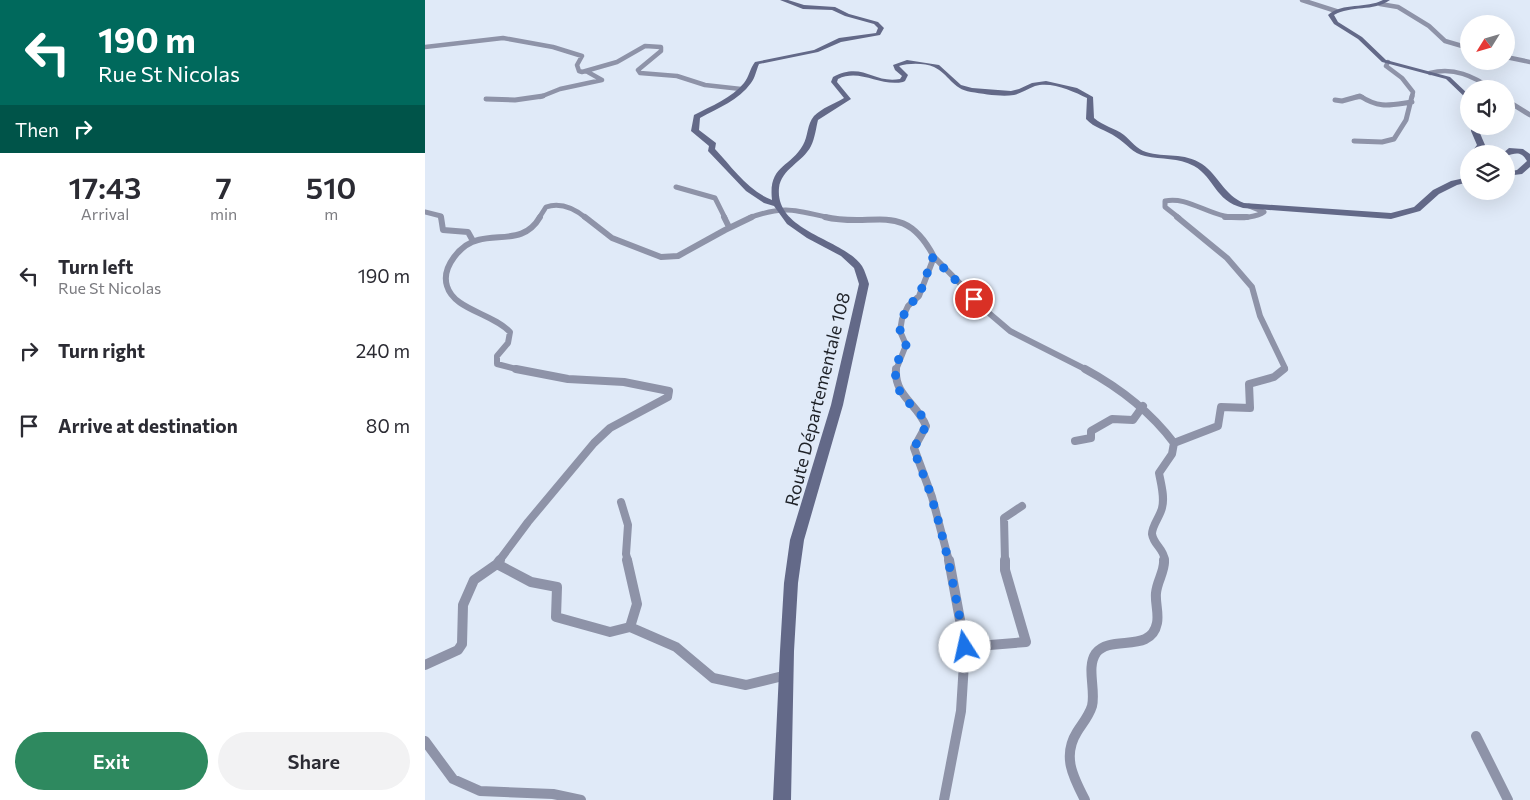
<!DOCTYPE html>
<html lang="en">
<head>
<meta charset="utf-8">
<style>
	:root { --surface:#fff; --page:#f2f2f3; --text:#2b2b33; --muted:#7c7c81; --accent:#2e895f }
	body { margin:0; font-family:Commissioner,sans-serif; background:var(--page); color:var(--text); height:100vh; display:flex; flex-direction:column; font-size:19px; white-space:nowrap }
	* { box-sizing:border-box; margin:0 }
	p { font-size:16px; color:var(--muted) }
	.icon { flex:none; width:28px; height:28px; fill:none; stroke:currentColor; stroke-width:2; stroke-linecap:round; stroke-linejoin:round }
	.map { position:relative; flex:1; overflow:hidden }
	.panel { display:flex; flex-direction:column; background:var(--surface); width:425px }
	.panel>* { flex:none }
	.top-card { background:#00695c; color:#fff; overflow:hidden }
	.needle { width:32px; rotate:233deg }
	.tools { position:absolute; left:1035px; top:15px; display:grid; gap:10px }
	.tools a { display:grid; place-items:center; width:55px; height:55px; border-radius:50%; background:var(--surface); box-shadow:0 5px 20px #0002; font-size:25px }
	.pin { position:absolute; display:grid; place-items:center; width:42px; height:42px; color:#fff; margin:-21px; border:2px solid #fff; border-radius:50%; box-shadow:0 1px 5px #0007 }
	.me { position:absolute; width:55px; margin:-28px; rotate:350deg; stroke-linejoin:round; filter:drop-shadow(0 0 4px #0008) }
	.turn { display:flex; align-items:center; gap:18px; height:105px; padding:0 15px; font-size:22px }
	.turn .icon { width:65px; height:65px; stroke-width:2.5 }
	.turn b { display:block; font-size:35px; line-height:42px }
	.then { display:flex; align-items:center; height:48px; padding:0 15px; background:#0003; gap:10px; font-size:19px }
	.eta { display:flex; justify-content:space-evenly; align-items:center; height:85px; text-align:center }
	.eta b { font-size:30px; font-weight:600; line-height:35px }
	.button { display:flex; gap:10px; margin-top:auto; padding:10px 15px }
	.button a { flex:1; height:58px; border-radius:30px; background:var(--accent); color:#fff; font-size:20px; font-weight:600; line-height:58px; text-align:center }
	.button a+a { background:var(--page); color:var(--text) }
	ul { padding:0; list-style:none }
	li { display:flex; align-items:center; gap:15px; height:75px; padding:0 15px }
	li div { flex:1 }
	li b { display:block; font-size:19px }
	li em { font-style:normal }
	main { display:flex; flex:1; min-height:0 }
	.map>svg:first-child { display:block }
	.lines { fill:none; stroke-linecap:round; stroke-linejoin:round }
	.street-far4 { stroke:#8e93a8; stroke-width:4.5 }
	.street-far3 { stroke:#8e93a8; stroke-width:5 }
	.street-far2 { stroke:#8e93a8; stroke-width:6 }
	.street-far1 { stroke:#8e93a8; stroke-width:8 }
	.street { stroke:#8e93a8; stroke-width:10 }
	.secondary { fill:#636988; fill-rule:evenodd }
	.route { stroke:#1a73e8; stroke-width:9; stroke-dasharray:0 16.2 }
	.labels { text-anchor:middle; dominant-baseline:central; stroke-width:4; stroke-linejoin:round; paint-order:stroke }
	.street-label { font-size:18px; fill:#1e2127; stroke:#e0eaf8 }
</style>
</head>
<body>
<main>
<section class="panel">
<div class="top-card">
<div class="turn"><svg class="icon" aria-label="left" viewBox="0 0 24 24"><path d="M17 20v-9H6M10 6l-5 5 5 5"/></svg><div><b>190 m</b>Rue St Nicolas</div></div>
<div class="then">Then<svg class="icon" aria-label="right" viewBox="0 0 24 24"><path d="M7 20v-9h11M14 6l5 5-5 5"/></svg></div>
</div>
<div class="eta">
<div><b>17:43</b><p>Arrival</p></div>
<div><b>7</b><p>min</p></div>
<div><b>510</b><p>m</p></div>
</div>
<ul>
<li><svg class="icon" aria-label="left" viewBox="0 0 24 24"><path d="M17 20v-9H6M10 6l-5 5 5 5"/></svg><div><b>Turn left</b><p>Rue St Nicolas</p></div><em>190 m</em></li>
<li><svg class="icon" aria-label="right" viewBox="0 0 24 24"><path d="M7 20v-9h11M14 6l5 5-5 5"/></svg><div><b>Turn right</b></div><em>240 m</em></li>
<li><svg class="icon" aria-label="arrive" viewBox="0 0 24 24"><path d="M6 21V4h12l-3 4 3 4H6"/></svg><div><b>Arrive at destination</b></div><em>80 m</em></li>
</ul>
<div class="button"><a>Exit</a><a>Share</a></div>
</section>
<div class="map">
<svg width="1105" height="800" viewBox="0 0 1105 800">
	<rect width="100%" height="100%" fill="#e0eaf8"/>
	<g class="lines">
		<path class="street-far4" d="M877 0 911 11
			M955 4 973 7 1004 26 1020 41 1044 48
			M0 47 78 38 128 47 157 56 152 65 154 71 157 72 192 62 220 46 236 47V51L213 70 215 73 252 76 280 85 316 89
			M1081 57 1105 62
			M963 62 961 66 977 78 988 92 987 97
			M1005 73C1029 67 1048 76 1067 89
			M115 97 135 89 177 80 161 71
			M931 97H937"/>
		<path class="street-far3" d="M61 99 90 100 118 96
			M910 100 917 101 935 96C955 109 965 105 987 102
			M1081 100 1105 115
			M929 141 957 142 969 139 981 120 987 96
			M251 187 290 198 300 218
			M0 212 16 216V218
			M114 218 121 207C136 202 150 209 161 218
			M324 218C359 205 370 210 405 218
			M754 218 740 207V201C766 195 790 223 824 217 830 216 835 215 839 212L824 206"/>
		<path class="street-far2" d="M16 217 18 230 43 232 48 241
			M160 217 187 238 236 257 253 256 300 230 327 217
			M299 217 304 227
			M400 217C449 229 479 199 509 257L494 296 483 306 477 319 475 331 481 345 471 370
			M752 217 802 258 827 287 835 316 860 368 858 370
			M800 217H822
			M509 257 565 314 585 331 662 370
			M95 370 72 364V356L83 343 85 332C67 313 29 310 22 286 16 267 36 244 53 240 76 234 100 243 115 217"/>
		<path class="street-far1" d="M471 369C469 396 493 404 501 426L489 448 507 497 524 561
			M660 369C695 388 725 411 749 443L747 454 734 473C736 484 740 497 737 508 735 517 727 525 727 534 729 546 739 548 740 561
			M650 441 666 438V431L687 419 708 420 718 406
			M749 443 793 426 796 407 825 408 824 384 849 377 859 369
			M196 502 203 525 201 554 203 561
			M74 561 103 522 169 443 185 428 243 397 244 391 199 382 143 379 91 369
			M580 561 579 518 597 506"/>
		<path class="street" d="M202 560 212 604 205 627
			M72 564 75 560
			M540 647 601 642 580 570V560
			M0 665 33 650 37 644 38 605 49 580 72 564 106 582 132 587 131 617 185 632 205 627 251 647 288 678 321 685 362 675
			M1051 736 1083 800
			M0 741 28 779 55 791 128 794 156 800
			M519 800 536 711 540 647 524 560
			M660 800C648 777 637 756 652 732 657 724 664 716 667 706 671 690 661 667 671 653 686 634 726 654 732 623 734 613 730 603 731 593 732 581 740 571 739 560"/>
		<path class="secondary" d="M355 0H363L379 5 410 7 424 14 453 22 459 28 455 35 416 42 393 52 334 64C331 71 330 78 326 83 314 100 293 108 275 118L274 130 291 143 290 149C307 167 323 191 347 200 343 165 365 168 378 145 383 137 382 124 389 116 397 108 409 104 419 98L406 82 408 77C438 61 448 84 475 79L477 76 470 70 468 65 482 60 514 65 536 85 547 88 586 91 594 89 607 83 621 81 652 88 668 97 669 118C678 126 690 128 699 135 706 141 712 149 721 152 740 158 759 152 777 164 794 176 799 195 819 203L966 213 989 207 1008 190 1026 181 1044 177V182L1032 185 1014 194 995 211 966 219 818 208C789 200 790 178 769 166 753 157 737 160 720 156 708 154 701 143 691 137 681 130 669 128 661 119L662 98C648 91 626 81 610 86 602 89 597 93 589 95 576 97 559 94 546 92 527 89 524 74 509 67 500 63 484 63 474 66L483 75 480 81 478 82C455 87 435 68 413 79L412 82 426 99 393 120C391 128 390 138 386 146 378 162 356 169 354 188 350 232 418 238 437 266 440 271 442 278 444 284L418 405 379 540 373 583 369 651 366 800H348L355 651 359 583 365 540 406 405 434 284 429 268 416 256 382 238 362 224 349 206 339 203 321 191 283 151 284 146 266 131 269 115C286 106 307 98 319 83 324 77 325 68 330 62L389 50 414 38 451 33 453 28 449 24 420 16 407 10 378 9Z
			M958 0H965C948 12 926 5 909 15L913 22 937 37 961 60 1025 77 1044 95V101L1021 79 957 62 933 39 909 24 903 15C918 2 941 9 958 0Z
			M1046 126H1054V131L1060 145 1053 154H1045L1052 145 1046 131Z
			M1084 148 1098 149 1105 154V167L1097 174 1081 176V172L1092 170 1102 161C1096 151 1091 153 1081 156V154H1077Z"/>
	</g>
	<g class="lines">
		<path class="route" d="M540 647C531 597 522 548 507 499 502 481 493 465 489 448L501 426C495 407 487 409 478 396 465 379 471 361 481 345L475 331 477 319 483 306 494 296 508 257 549 299"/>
	</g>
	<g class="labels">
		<g class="street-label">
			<text transform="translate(392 399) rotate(-76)">Route Départementale 108</text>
		</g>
	</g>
</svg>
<div class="tools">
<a><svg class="needle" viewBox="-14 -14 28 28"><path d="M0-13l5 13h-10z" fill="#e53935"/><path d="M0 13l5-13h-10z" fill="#7c7c81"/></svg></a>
<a><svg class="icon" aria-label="sound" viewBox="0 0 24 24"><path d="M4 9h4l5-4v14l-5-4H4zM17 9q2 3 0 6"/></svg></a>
<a><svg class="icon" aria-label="layers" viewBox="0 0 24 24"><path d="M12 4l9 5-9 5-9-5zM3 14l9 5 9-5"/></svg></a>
</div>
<div class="pin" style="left:549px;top:299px;background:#d93025"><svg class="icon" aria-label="arrive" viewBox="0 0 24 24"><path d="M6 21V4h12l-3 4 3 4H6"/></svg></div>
<svg class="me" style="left:540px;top:647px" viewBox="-20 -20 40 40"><circle r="19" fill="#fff"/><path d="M0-13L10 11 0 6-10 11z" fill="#1a73e8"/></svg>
</div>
</main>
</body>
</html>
